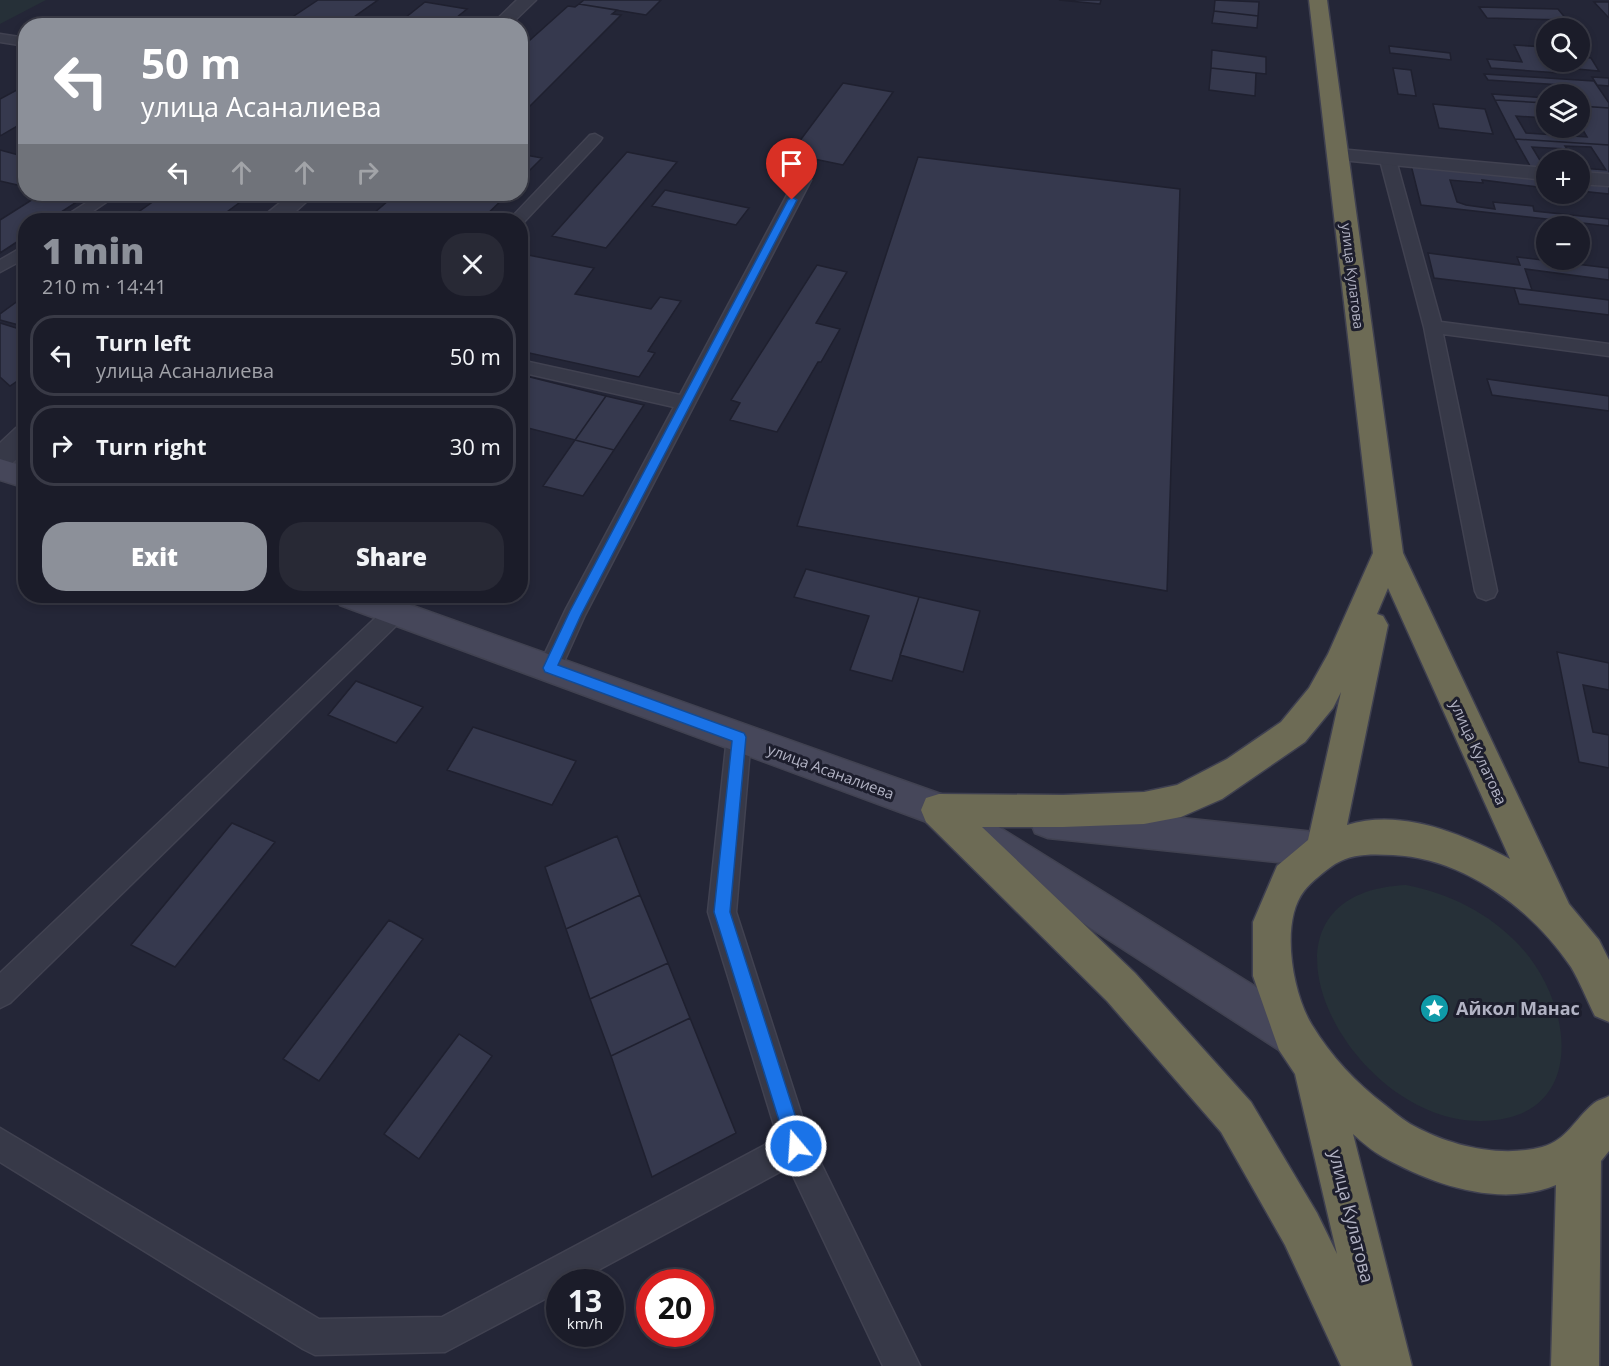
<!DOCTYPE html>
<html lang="en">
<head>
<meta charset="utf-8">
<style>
	:root { --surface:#1b1c29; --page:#282935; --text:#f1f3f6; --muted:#a0a1a8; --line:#393a46; --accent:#8c9099 }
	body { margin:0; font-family:"Open Sans",sans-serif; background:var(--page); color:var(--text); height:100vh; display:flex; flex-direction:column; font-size:22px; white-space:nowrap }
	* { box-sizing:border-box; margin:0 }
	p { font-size:20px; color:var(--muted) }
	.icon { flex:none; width:33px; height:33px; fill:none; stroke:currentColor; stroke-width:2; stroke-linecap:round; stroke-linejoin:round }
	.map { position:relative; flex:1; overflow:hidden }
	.side { position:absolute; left:18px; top:213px; width:510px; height:390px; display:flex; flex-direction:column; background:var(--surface); border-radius:24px; box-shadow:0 3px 9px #0003,0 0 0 2px var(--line) }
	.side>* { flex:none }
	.guide { position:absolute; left:18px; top:18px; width:510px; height:183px; border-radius:24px; box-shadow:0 3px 9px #0003,0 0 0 2px var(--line); background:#8c9099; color:#fff; overflow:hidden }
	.buttons { position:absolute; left:1536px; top:18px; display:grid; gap:12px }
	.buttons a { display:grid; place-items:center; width:54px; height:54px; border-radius:50%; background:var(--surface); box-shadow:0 3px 9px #0003,0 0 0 2px var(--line); font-size:30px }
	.speed { position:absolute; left:546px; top:1269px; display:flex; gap:12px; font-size:30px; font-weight:700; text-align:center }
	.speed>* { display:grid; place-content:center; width:78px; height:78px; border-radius:50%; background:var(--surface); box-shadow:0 3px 9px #0003,0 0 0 2px var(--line); line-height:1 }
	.speed small { font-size:15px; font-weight:400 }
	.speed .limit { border:9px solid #d22; background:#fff; color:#111 }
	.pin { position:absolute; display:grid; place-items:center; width:51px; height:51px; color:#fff; margin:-62px -26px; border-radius:50% 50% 50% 0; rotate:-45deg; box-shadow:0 0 6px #0007 }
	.pin .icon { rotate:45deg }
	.me { position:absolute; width:66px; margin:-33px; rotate:342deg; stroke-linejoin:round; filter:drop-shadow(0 0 4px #0008) }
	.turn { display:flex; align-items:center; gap:21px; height:126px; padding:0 24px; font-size:27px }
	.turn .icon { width:78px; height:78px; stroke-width:2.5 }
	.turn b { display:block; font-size:42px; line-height:51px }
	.lanes { display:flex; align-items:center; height:57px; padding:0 24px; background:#0003; justify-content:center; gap:30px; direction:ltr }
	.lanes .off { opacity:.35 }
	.round { display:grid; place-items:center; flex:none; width:63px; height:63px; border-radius:24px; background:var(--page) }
	.headline { display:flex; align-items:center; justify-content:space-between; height:102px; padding:0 24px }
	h1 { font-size:36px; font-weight:800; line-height:45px; color:var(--accent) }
	.button { display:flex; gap:12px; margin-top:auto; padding:12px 24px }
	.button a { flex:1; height:69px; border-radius:24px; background:var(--accent); color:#fff; font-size:24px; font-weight:800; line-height:69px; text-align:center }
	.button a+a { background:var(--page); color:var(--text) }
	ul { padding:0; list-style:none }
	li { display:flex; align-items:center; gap:18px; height:81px; margin:0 12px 9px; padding:0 12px; border:3px solid var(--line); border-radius:24px }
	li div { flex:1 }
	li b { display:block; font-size:22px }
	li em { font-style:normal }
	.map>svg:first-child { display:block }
	.green { fill:#263038 }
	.building { fill:#36394e; stroke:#1f202f; stroke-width:1.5 }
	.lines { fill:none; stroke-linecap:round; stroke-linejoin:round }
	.lane-casing { stroke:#414251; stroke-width:3 }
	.street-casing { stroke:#414251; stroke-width:3 }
	.secondary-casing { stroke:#414251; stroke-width:3 }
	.highway-casing { stroke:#3f4050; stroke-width:3 }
	.lane { fill:#373948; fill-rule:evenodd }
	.street { fill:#373948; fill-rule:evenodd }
	.secondary { fill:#46475a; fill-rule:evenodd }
	.highway { fill:#6d6b55; fill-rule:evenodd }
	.route { fill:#1a73e8; stroke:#114b97; stroke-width:1.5 }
	.labels { text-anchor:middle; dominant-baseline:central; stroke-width:6; stroke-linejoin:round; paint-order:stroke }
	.far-street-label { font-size:14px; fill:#b2b3c4; stroke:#1d1e2d }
	.street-label { font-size:15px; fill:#b2b3c4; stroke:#1d1e2d }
	.near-poi-label { font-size:18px; font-weight:bold; fill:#b2b3c4; stroke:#1d1e2d; text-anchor:start }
	.near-street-label { font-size:18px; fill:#b2b3c4; stroke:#1d1e2d }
</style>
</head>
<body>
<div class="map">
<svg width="1609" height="1366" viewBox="0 0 1609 1366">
	<rect width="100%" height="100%" fill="#242637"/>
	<path class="green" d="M0 0H46L0 24Z
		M1406 885C1450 894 1488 912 1520 946 1574 1004 1589 1120 1481 1121 1346 1122 1231 893 1406 885Z"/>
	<path class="building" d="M318 0H378L341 26H279Z
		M584 0H661L646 15 579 4Z
		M1059 0H1101L1100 4Z
		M1215 0 1259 2 1258 16 1214 11Z
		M425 2 467 9 446 26H395Z
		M1594 2H1609V18Z
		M579 4 617 10 612 14 621 15 520 116V49L568 6 575 7Z
		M1479 7 1558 9 1567 20 1487 18Z
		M1214 11 1258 16 1257 28 1212 23Z
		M1514 45 1546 47V62H1580V57L1591 58 1599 71 1556 67 1559 73 1491 68 1487 59 1522 62Z
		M1389 46 1450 53 1451 60 1390 53Z
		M1212 50 1266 57V74L1211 68Z
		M1211 68 1256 73 1255 96 1209 90Z
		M1393 68 1411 70 1416 96 1398 94Z
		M1484 74 1594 81 1609 103V108L1580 106V94H1568L1562 85 1488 80Z
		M1592 77 1609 78V86L1597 85Z
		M843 83 893 92 843 165 790 154Z
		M26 85V121L0 136V99Z
		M1492 94 1546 98V103L1495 100Z
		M1495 100 1546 103V118L1516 116 1526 133 1587 137 1580 125V106L1609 108V145L1515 139Z
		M1433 104 1485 109 1493 134 1439 128Z
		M1515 139 1609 145V179L1580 177V168L1606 170 1591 147 1565 146 1567 149 1532 147 1541 162H1546V174L1534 173Z
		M0 150 26 157V187L0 181Z
		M627 152 677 162 606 248 552 236Z
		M520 154 542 158 520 180Z
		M918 157 1180 189 1167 591 797 526Z
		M1411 165 1546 179V188L1482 180 1483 183 1450 180 1457 202 1466 205 1495 209 1493 202 1533 206 1534 211 1609 219V226L1421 205Z
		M1580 183 1609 186V194L1580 191Z
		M665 190 749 208 736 225 652 206Z
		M41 194H89L49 220H26V236L0 253V220Z
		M164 194H251L216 220H127Z
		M396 194H508L481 220H366Z
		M1428 253 1520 265 1517 257 1609 268V280L1525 269 1532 290 1434 278Z
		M523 254 594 268 575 294 651 309 660 297 681 301 648 351 655 353 639 377 520 351V258Z
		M817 265 847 272 816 323 840 329 821 362H818L777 432 730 420 740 403 731 400Z
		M1514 288 1609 300V315L1519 304Z
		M26 295V327L0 320V314Z
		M0 323 26 331V375L10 386 0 377Z
		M530 377 606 396 575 440 520 426V389Z
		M1487 379 1609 396V411L1492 395Z
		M606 396 644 405 614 450 575 440Z
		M575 440 614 450 583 496 543 486Z
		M806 569 919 597 892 681 850 670 869 616 794 597Z
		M919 597 980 611 963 672 900 655Z
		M1557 652 1609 663V690L1583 685 1593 732 1609 735V768L1579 762Z
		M356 681 423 707 396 743 328 715Z
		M473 727 576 761 552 805 447 770Z
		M232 823 275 842 175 967 131 945Z
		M617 836 640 895 566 929 545 867Z
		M640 895 668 963 590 999 566 929Z
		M389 920 423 939 319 1081 283 1059Z
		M668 963 690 1018 611 1056 590 999Z
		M690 1018 736 1133 652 1177 611 1056Z
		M459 1034 492 1056 419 1159 384 1134Z"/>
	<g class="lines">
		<defs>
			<path id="lane" d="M0 34 26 38V46L0 42Z
				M595 134 602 138 600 141 523 223 520 224V220H509L590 135Z
				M1388 155 1396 160 1441 322 1609 344V356L1443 334 1497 591 1494 597 1486 600 1478 597 1475 591 1424 327 1380 160Z
				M803 175 811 180 585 615 558 675 550 678 542 675 538 668 566 609 674 407 520 372V360L680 395 795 180Z
				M100 194H118L80 220H62L64 217Z
				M26 245V258L0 272V260Z
				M396 603 404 606 407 612 404 618 10 1003 0 1008V973L388 606Z
				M739 726 748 729 751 737 736 912 810 1141 920 1366H883L789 1167 576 1282H560V1291L445 1352 315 1355 303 1349 0 1162V1128L319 1319 442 1317 778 1138 708 912 727 737 730 729Z"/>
			<path id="street" d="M517 0H536L509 26H490Z
				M1338 149 1546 168V180L1331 159 1328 155 1331 151Z
				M1580 172 1609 174V186L1580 184Z
				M291 194H315L286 220H262L265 215Z
				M26 426V451L10 465 0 468V443L16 428Z"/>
			<path id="secondary" d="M0 459 26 467V488L0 480Z
				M336 596H385L952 798 1309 1020 1315 1035 1309 1050 1294 1056 1279 1050 927 822 340 605Z
				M1048 804 1324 833 1337 838 1342 850 1337 862 1324 867 1048 838 1035 833 1030 821 1035 809Z"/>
			<path id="highway" d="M1309 0H1327L1403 553 1569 904 1599 940 1609 960V1022L1595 1016C1587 1000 1580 982 1571 967 1532 909 1464 858 1393 855 1373 854 1353 853 1335 864 1326 870 1311 882 1304 891 1280 922 1292 993 1312 1025 1331 1056 1356 1083 1385 1105 1394 1112 1404 1121 1414 1126 1451 1146 1500 1158 1542 1147 1567 1140 1574 1120 1593 1104 1597 1100 1604 1099 1609 1096V1151L1601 1161 1599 1366H1551L1556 1185C1500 1208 1433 1185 1383 1157 1372 1151 1362 1142 1353 1134L1412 1366H1341L1285 1245 1221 1132 1107 1001 926 822 921 810 926 798 939 794 1063 795 1144 792 1177 785 1227 759 1281 722 1309 688 1328 654 1373 553ZM1388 588 1510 859C1462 834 1402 808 1347 825L1388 625 1383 616 1377 614ZM1341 692 1308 840 1277 866 1253 922V976L1279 1050 1295 1074 1337 1254 1317 1213 1251 1102 1135 973 982 827H1063L1144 824 1181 817 1222 799 1305 742 1333 708Z"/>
		</defs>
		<use href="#lane" class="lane-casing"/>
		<use href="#street" class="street-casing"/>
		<use href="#secondary" class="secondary-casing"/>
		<use href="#highway" class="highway-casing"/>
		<use href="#lane" class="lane"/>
		<use href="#street" class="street"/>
		<use href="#secondary" class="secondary"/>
		<use href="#highway" class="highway"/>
	</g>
	<path class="route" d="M792 197 797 200 581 615 558 665 744 733 746 737 730 912 805 1146 803 1153 796 1155 790 1153 787 1146 714 912 732 741 545 672 543 668 570 611 788 200Z"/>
	<defs>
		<symbol id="sight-disc" viewBox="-11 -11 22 22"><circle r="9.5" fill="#0f9aa8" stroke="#1d1e2d"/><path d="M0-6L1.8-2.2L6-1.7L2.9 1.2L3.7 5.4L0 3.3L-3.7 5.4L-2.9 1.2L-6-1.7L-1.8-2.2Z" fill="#fff"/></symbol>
	</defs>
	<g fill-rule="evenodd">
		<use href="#sight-disc" x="1418" y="992" width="33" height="33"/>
	</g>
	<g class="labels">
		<g class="far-street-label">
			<text transform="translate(1353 276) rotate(83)">улица Кулатова</text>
		</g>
		<g class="street-label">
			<text transform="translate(1479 752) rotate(65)">улица Кулатова</text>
			<text transform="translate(831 771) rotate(20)">улица Асаналиева</text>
		</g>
		<g class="near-poi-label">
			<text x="1456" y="1008">Айкол Манас</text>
		</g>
		<g class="near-street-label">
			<text transform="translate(1352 1216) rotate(76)">улица Кулатова</text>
		</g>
	</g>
</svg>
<div class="buttons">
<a><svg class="icon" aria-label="search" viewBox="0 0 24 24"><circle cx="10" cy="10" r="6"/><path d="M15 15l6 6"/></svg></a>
<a><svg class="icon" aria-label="layers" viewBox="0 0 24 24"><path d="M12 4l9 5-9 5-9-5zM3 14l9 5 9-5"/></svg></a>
<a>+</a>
<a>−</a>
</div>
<div class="speed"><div>13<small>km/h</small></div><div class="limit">20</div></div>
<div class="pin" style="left:792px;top:200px;background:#d93025"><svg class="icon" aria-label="arrive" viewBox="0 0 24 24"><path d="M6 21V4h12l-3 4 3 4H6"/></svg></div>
<svg class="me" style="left:796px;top:1146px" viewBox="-20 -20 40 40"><circle r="17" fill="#1a73e8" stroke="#fff" stroke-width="3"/><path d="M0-11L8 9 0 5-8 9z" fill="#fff"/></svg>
<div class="guide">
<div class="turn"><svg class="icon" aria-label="left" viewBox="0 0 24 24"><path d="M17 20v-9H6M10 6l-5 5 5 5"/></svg><div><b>50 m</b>улица Асаналиева</div></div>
<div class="lanes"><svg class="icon" aria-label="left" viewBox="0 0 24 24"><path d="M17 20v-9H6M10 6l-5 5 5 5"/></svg><svg class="icon off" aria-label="ahead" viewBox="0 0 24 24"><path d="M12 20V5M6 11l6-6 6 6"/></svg><svg class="icon off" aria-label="ahead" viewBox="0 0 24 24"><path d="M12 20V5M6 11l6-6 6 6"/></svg><svg class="icon off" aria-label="right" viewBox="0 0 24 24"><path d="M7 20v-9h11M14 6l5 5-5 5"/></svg></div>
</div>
<section class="side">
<div class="headline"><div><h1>1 min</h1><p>210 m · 14:41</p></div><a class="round"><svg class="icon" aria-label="close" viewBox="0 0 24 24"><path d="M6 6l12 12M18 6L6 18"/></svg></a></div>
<ul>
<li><svg class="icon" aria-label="left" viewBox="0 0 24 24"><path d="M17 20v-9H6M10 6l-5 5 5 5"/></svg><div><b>Turn left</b><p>улица Асаналиева</p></div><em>50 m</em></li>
<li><svg class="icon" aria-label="right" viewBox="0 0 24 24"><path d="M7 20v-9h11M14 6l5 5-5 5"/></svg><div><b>Turn right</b></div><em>30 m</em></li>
</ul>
<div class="button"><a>Exit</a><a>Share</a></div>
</section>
</div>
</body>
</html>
